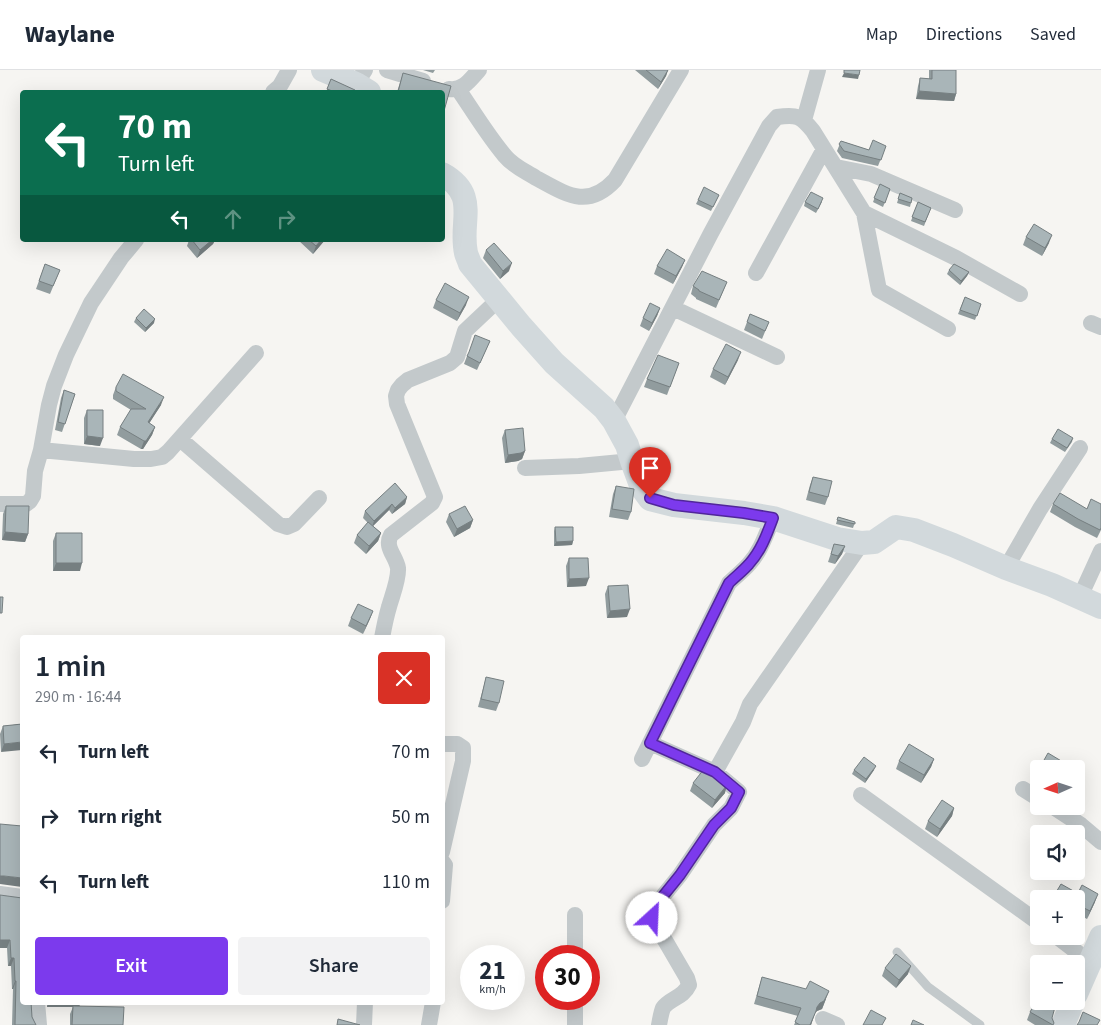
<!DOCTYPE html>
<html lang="en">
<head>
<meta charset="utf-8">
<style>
	:root { --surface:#fff; --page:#f2f2f3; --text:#1f2937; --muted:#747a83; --line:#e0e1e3; --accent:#7c3aed }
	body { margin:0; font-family:"Source Sans 3",sans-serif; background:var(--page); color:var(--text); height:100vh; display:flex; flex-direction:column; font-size:19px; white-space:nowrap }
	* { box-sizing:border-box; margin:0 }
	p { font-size:16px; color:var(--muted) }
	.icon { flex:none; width:28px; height:28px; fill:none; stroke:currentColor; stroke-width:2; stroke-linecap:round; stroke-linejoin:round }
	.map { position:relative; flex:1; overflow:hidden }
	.panel { position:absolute; left:20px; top:565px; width:425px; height:370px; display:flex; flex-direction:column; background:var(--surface); border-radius:5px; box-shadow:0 5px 20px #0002 }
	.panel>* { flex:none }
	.guide { position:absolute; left:20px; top:20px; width:425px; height:152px; border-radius:5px; box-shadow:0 5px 20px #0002; background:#0b6e4f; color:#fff; overflow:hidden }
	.needle { width:32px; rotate:267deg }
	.controls { position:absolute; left:1030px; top:690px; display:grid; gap:10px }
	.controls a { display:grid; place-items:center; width:55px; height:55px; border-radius:5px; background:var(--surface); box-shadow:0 5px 20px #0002; font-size:25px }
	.speed { position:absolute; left:460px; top:875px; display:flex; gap:10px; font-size:25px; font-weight:700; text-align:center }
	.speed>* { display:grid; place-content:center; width:65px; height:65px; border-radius:50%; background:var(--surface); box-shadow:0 5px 20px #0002; line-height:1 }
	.speed small { font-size:12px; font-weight:400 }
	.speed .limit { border:8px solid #d22; background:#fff; color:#111 }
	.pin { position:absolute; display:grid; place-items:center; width:42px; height:42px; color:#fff; margin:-51px -21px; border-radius:50% 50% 50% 0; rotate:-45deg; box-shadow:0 0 5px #0007 }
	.pin .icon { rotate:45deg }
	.me { position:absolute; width:55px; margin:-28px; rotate:25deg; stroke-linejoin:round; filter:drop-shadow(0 0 4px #0008) }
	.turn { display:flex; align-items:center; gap:18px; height:105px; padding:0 15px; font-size:22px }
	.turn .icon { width:65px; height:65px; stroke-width:2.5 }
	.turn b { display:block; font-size:35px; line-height:42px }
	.lanes { display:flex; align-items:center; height:48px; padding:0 15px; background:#0003; justify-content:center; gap:25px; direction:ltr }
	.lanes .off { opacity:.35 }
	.round { display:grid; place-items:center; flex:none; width:52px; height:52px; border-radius:5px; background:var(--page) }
	.head { display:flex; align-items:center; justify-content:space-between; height:85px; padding:0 15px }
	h1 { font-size:30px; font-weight:600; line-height:38px }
	.action { display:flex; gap:10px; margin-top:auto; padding:10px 15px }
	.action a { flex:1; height:58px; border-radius:5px; background:var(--accent); color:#fff; font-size:20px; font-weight:600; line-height:58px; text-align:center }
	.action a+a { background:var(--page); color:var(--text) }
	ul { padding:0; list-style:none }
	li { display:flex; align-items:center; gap:15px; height:65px; padding:0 15px }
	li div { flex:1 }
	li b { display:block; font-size:19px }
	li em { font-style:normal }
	header { display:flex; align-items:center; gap:30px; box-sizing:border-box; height:70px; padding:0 25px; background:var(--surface); border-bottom:1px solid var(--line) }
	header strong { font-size:24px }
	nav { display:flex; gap:28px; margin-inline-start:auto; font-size:18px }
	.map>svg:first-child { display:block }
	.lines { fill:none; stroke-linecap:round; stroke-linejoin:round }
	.lane { stroke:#c3c9cb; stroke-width:9 }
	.street { stroke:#c3c9cb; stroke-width:16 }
	.secondary { stroke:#d2d9dc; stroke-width:24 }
	.wall { fill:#919c9e }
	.shaded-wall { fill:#767f81 }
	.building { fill:#a9b5b8; stroke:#767f81 }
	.route-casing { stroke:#51269a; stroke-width:12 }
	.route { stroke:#7c3aed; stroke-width:9 }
</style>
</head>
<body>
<header>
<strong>Waylane</strong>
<nav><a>Map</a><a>Directions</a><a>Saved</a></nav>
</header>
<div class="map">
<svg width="1101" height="955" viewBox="0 0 1101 955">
	<rect width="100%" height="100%" fill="#f6f5f2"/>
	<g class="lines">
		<path class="lane" d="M897 882 928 917 980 955"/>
		<path class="street" d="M387 0 423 11
			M356 14 365 0
			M449 19C463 21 470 10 479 0
			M458 19C473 41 488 66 505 86 513 96 525 101 536 108 566 124 587 140 615 110L681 0
			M273 22 280 16 289 0
			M804 50 818 0
			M836 97 871 104 955 140
			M864 143 879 220 948 259
			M756 203 824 79
			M673 238 777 287
			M1091 253 1101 257
			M614 351 711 163 769 56 777 47C797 44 801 46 813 61L864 143 956 188 1020 224
			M180 369 278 454 287 457 294 454 319 428
			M41 380 134 389H151L162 387 168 382 256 283
			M525 398 579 396 632 391
			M0 434H26L30 431 33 426 35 401 41 380 49 335 54 316 66 285 91 233 121 188 136 170
			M1006 498 1040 439 1080 378
			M1080 527 1101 481
			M382 568C384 557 386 547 389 537 392 526 399 509 398 498 396 486 384 477 391 465L432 433 435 427 397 334 396 326 398 320 402 315 408 310 450 293 457 287 465 261 499 229
			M650 673 715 702 739 722 731 738 714 755 680 805 655 836 652 842V848L687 908 689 915C683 928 670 928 663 938 661 943 660 950 659 955
			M442 674H457L463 678V691L442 782
			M642 689 729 513C736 506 743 501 749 494 761 481 766 464 773 448
			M715 702 743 652 750 634 862 473
			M1023 719 1039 729
			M861 725 1039 853
			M1052 736 1081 755 1101 772
			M442 791 445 795 442 831
			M0 824 22 827
			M575 845V886
			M1056 866 1090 892
			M37 932 39 955
			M823 949 837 955
			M364 955 365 932
			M429 955 433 932
			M575 955V929"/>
		<path class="secondary" d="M323 0 356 14 369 22
			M442 104C480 125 459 151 466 183 467 187 469 190 470 194L521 256 554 293 604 338 614 351 627 375 632 391 642 418 650 429 674 435 744 443 773 448 837 469 862 473 874 472 896 457 914 460 953 475 1006 498 1052 515 1101 537
			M1076 924 1101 867
			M1063 955 1073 931"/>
	</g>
	<path class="wall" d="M423 0H435L433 3Z
		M635 0H668L666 6 658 19Z
		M929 0H956V24L954 31 916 29 918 16 920 8 929 9Z
		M403 3 442 22H397Z
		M331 9 354 22H326Z
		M841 71 869 80 886 76 878 96 842 88 837 81Z
		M880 114 890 119 883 137 873 132Z
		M900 123 912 128 910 137 897 133Z
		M719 125 711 141 696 134 698 130Z
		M805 132H822L816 143 804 136Z
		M918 132 931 138 924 156 911 151Z
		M1026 167 1049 173 1042 186 1023 175Z
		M189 170H215L213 174 197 188 187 176Z
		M298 170H325L313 184Z
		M486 180 509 201 500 209 483 188Z
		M685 190 682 197 673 214 654 204 657 196Z
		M45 194 60 200 50 224 36 219Z
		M949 200 969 202 967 206 960 215 947 204Z
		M727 212 716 238 696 229V228L691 224 693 216Z
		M965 227 981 234 975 250 958 244Z
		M436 230 466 235 457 251 433 238Z
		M660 238 657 246 649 261 640 256 643 248Z
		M750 244 769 252 762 269 744 260Z
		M136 248 154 253 145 262 134 252Z
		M490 271 477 300 464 294 467 286Z
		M738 290 725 315 710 307 713 299Z
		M679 293 667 325 644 317 647 309Z
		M116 317 161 335 149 353 155 357 152 365 143 379H141L117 365 120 357 131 340 113 329V325Z
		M64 320 75 324 62 362 55 360 61 328Z
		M87 340 100 376 84 374V348Z
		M505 360 525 381 522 389 518 391 505 393 502 368Z
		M1073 368 1072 372 1065 382 1050 373 1052 369Z
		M813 407 828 427 825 435 806 430 810 415Z
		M616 416 631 442 628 450 609 447 613 424Z
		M407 427 405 434 392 444 389 440 373 456 381 463 378 471 366 484 354 473 357 465 368 453 363 448 365 441Z
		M1053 434 1087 439 1101 434V460L1097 468 1075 457 1050 442Z
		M6 436 28 464 25 472 2 470 3 444Z
		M449 444 473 450 470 458 454 467 446 452Z
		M838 447 855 452 853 458 836 454Z
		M555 457 573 471 572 475 554 476V461Z
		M56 463 80 501H53V471Z
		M834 474 845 476 842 484 835 494 828 492Z
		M569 488 586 516 567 517 566 496Z
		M608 516 627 547 607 548 605 524Z
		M373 541 363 564 348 556 351 548Z
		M486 607 499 633 496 641 478 637 484 615Z
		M22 654 1 682 0 664 3 656Z
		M934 689 931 697 921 713 896 699 899 691Z
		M1039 699V717L1032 713 1035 705Z
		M854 700H874L865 713 852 704Z
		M693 713 725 723 712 738 690 721Z
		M954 738 952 746 937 767 925 759 928 751Z
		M0 825 32 947 36 955H12L13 919H12L11 896H8L7 878Z
		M1039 829V840L1030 834 1032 830Z
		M1076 829 1095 832 1087 849 1076 843Z
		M885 898 908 904 896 918 882 906Z
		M762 907 826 929 822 939 817 941 815 943 811 955H794L798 946 754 934Z
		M47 932H81L79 936 123 955H70V944L73 937H47Z
		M1030 942 1052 948 1053 955H1035L1027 950Z"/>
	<path class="shaded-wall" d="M668 0 666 6 658 19 661 12Z
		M844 3 859 5 858 9 842 7Z
		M919 21 956 24 954 31 916 29Z
		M1052 165 1049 173 1042 186 1045 178Z
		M212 170H215L213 174 197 188 200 180Z
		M321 170H325L313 184 316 176Z
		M685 190 682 197 673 214 676 206Z
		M512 193 509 201 500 209 503 201Z
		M969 202 967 206 960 215 961 211Z
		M469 227 466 235 457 251 460 243Z
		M660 238 657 246 649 261 652 253Z
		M155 249 154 253 145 262 146 258Z
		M741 282 738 290 725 315 728 307Z
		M164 327 161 335 145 360 148 352Z
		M155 357 152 365 143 379H141L144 371Z
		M87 366 103 368 100 376 84 374Z
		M525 381 522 389 518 391 505 393 508 385Z
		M407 427 405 434 392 444 395 438Z
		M392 434 389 440 372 457 374 451Z
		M473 450 470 458 454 467 457 459Z
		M5 462 28 464 25 472 2 470Z
		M381 463 378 471 366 484 369 476Z
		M573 471 572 475 554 476 556 472Z
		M845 476 842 484 835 494 838 486Z
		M56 493H82L80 501H53Z
		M589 508 586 516 567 517 569 509Z
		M630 539 627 547 607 548 610 541Z
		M373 541 370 549 363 564 366 556Z
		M22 672V680L1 682 4 674Z
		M934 689 931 697 921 713 924 705Z
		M876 696 874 700 865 713 866 709Z
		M727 715 725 723 712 738 715 730Z
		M954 738 952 746 937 767 940 759Z
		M0 806H4L22 808V817L0 814Z
		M1098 824 1095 832 1087 849 1090 841Z
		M0 870H10L7 878H0Z
		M11 888H14L11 896H8Z
		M911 896 908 904 896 918 899 910Z
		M15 911H16L13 919H12Z
		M829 921 822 939 817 941 815 943 811 955H810L817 937Z
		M49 932H81L79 937H47Z"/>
	<path class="building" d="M646 0H668L661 12Z
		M844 0H860L859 5 844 3Z
		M932 0H956V24L919 21 920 8 932 9Z
		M403 3 451 16 442 48V22H398Z
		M331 9 355 20 354 22H335L327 19Z
		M873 70 886 76 881 90 844 81 839 74 841 71 869 80Z
		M880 114 890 119 885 133 874 128Z
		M704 117 719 125 713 137 698 130Z
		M811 122 823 128 818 139 805 132Z
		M900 123 912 128 911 133 898 129Z
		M918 132 931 138 925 152 912 147Z
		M1034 154 1052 165 1045 178 1026 167Z
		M192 170H212L200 180Z
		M309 170H321L316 176Z
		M494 173 512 193 503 201 486 180Z
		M667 179 685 190 676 206 657 196Z
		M45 194 60 200 53 216 39 211Z
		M954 194 969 202 961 211 949 200Z
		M702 201 727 212 719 230 699 221V220L693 216Z
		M445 213 469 227 460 243 436 230Z
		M965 227 981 234 977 246 960 240Z
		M650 233 660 238 652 253 643 248Z
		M144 239 155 249 146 258 136 248Z
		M750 244 769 252 765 261 747 252Z
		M475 265 490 271 480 293 467 286 469 282Z
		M726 274 741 282 728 307 713 299Z
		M658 285 679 293 670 317 647 309Z
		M123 304 164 327 148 352 155 357 146 371H144L120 357 131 339H146L116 321V317Z
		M64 320 75 324 65 354 58 352Z
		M87 340H103V368L87 366Z
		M523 358 525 381 521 383 508 385 505 360Z
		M1058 359 1073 368 1067 378 1052 369Z
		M813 407 832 411 828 427 809 422Z
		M395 413 407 427 395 438 392 434 374 451 365 441Z
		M616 416 634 419 631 442 612 439Z
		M1060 423 1087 439 1091 429 1101 434V458L1100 460 1078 449 1053 434Z
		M6 436H29L28 464 5 462Z
		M465 436 473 450 457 459 449 444Z
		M838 447 855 452V454L837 450Z
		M368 452 381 463 369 476 357 465Z
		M555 457H573V471L556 472Z
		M56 463H82V493H56Z
		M834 474 845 476 838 486 831 484Z
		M569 488H588L589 508 569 509Z
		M628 515 630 539 610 541 608 516Z
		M0 527H3L2 543H0Z
		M358 534 373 541 366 556 351 548Z
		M486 607 504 611 499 633 481 629Z
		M22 654V672L4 674 3 656Z
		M909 674 934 689 924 705 899 691Z
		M1048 683 1063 692 1059 699H1039Z
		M864 687 876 696 866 709 854 700Z
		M704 699 712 702 727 715 715 730 693 713Z
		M1039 699V707L1035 705Z
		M942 730 954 738 940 759 928 751Z
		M0 754 22 756V808L4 806H0Z
		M1061 814 1077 823 1074 829H1052Z
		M1082 815 1098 824 1090 841 1076 834V829H1075Z
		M1038 821 1049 829H1039V835L1032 830Z
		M0 825 22 828V932H31L32 947 36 955H15L16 911H15L14 888H11L10 870H0Z
		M896 884 911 896 899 910 885 898Z
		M762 907 806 919 810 911 829 921 824 931 820 933 817 937 816 941 810 955H800L795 952 801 938 757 926Z
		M1038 928 1039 931H1044L1055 937 1052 948 1054 953 1053 955 1030 942Z
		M73 936 124 937 123 955H72Z
		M871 940 886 948 882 955H863Z
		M1083 942 1100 950 1097 955H1077L1079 952Z
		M338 949 360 955H337Z
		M913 950 924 955H911Z"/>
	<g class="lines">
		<defs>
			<path id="route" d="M650 428 674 435 744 443 773 448C767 464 761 481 749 494 743 501 736 506 729 513L650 673 715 702 739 722 731 738 714 755 680 805 655 836 652 842V848"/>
		</defs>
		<use href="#route" class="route-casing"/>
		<use href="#route" class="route"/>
	</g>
</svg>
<div class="controls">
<a><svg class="needle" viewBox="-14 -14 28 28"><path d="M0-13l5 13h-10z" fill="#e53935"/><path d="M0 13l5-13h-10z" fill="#747a83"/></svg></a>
<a><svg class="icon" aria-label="sound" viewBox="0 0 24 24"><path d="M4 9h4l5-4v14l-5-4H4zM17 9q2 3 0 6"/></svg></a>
<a>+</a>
<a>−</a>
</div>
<div class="speed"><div>21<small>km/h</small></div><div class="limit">30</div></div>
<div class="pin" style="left:650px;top:428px;background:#d93025"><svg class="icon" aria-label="arrive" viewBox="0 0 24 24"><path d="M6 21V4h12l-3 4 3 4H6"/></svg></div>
<svg class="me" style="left:652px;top:848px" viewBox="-20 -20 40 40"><circle r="19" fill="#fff"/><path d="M0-13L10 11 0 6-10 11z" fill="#7c3aed"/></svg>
<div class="guide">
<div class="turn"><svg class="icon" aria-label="left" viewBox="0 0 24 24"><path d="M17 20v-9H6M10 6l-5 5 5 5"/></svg><div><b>70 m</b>Turn left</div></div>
<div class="lanes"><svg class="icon" aria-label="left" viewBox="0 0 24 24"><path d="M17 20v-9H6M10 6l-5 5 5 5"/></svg><svg class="icon off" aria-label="ahead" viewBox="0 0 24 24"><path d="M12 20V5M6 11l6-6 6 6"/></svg><svg class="icon off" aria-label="right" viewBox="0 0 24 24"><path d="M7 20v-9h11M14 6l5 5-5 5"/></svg></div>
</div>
<section class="panel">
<div class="head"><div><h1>1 min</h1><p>290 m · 16:44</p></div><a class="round" style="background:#d93025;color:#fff"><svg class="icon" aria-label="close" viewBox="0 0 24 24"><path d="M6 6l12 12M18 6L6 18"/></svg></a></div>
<ul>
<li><svg class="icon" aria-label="left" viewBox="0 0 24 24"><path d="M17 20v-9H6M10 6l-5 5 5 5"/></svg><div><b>Turn left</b></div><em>70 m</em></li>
<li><svg class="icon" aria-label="right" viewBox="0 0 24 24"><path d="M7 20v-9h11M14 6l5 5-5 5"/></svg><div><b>Turn right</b></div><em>50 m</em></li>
<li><svg class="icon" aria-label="left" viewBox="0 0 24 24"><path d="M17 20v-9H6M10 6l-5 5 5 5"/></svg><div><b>Turn left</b></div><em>110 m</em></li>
</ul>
<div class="action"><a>Exit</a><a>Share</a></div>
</section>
</div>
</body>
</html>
